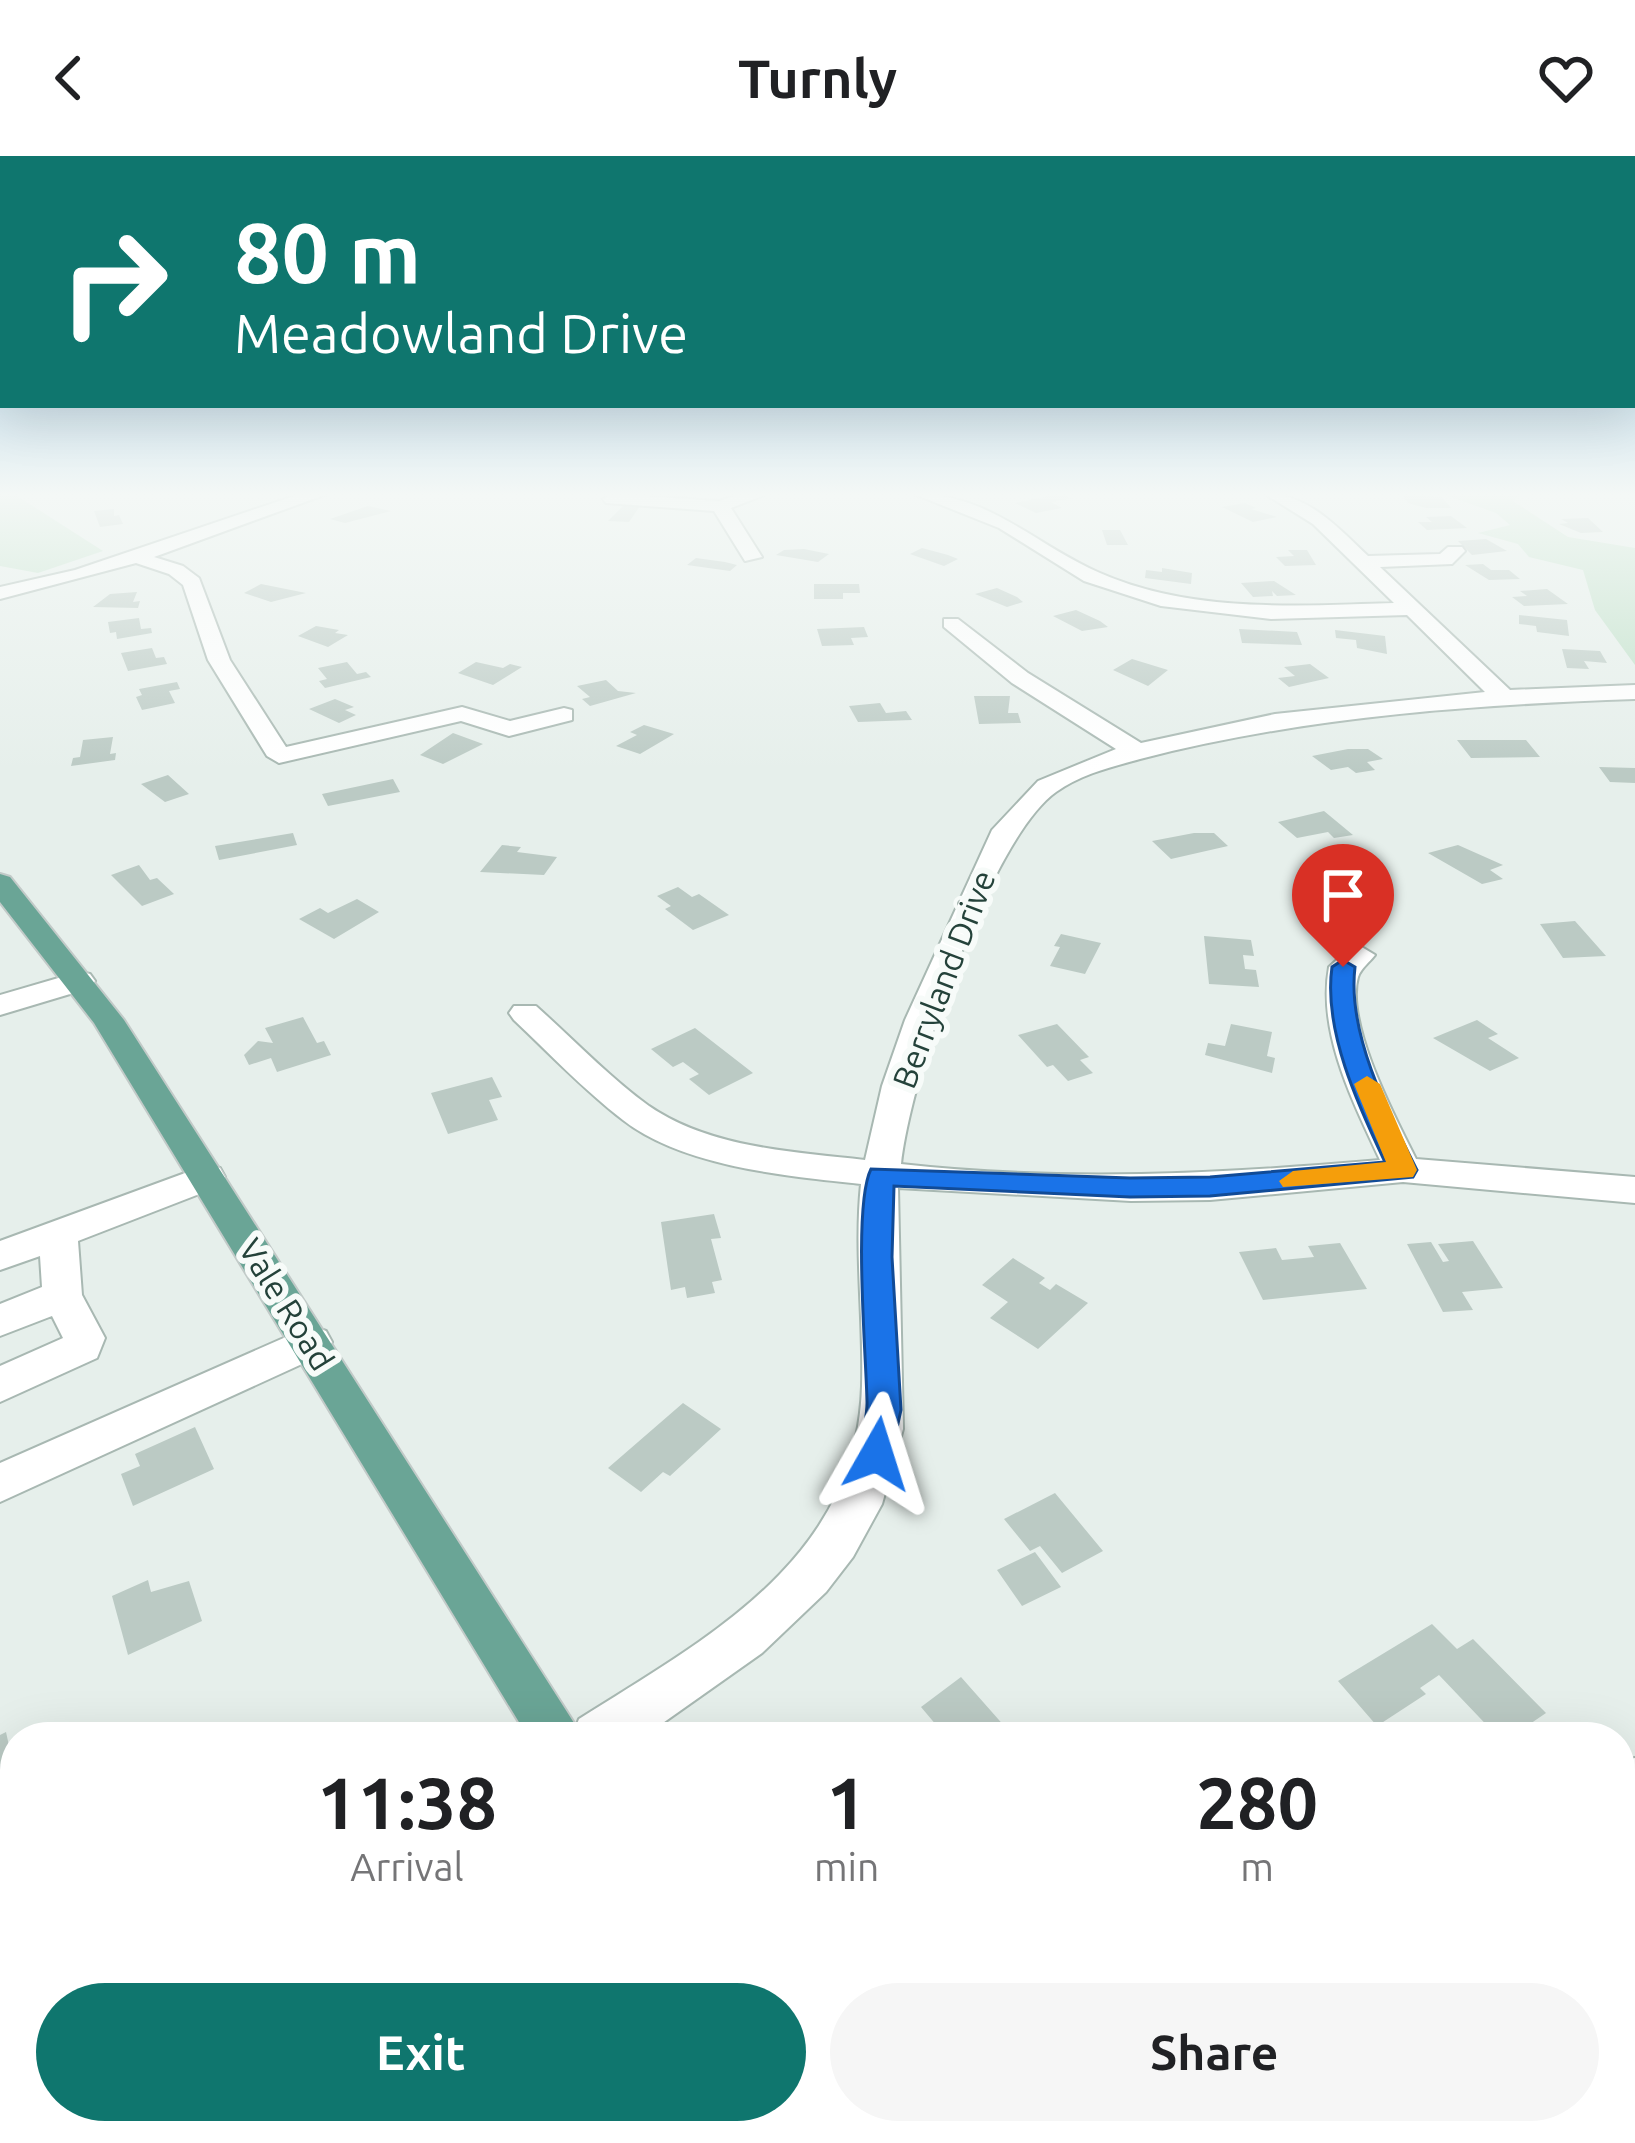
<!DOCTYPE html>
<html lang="en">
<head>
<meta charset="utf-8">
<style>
	:root { --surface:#fff; --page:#f6f6f6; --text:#202124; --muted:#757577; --accent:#0f766e }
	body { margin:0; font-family:Ubuntu,sans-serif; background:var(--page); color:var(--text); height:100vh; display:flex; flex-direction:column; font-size:45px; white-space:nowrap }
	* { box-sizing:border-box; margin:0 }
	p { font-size:39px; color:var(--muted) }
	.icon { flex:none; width:66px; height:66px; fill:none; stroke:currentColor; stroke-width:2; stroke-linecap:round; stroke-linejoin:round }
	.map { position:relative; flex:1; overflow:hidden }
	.sheet { position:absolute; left:0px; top:1566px; width:1635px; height:423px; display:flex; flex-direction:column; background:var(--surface); border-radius:48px 48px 0 0; box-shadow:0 12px 48px #0002 }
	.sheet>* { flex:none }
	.banner { position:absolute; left:0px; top:0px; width:1635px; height:252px; box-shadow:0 12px 48px #0002; background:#0f766e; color:#fff; overflow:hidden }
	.pin { position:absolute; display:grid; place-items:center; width:102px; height:102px; color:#fff; margin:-123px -51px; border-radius:50% 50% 50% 0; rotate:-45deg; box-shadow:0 0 12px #0007 }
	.pin .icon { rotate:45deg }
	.me { position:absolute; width:132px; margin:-66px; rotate:6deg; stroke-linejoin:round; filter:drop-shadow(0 0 9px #0008) }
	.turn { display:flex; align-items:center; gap:42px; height:252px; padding:0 36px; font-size:54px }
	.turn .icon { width:156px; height:156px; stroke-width:2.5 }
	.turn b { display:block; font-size:84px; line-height:102px }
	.eta { display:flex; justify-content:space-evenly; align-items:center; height:204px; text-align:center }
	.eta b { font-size:72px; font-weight:700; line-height:84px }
	.button { display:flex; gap:24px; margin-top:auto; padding:24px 36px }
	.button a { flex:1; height:138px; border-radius:72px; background:var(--accent); color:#fff; font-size:48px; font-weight:700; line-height:138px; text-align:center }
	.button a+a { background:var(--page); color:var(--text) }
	header { display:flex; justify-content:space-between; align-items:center; height:156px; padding:0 36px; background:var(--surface); font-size:54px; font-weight:700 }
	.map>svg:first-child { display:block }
	.green { fill:#bfe0c8 }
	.building { fill:#bbcac4 }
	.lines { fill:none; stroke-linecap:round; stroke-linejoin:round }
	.minor-casing { stroke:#a8b8b2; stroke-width:4 }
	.major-casing { stroke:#c2cac8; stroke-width:4 }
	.minor { fill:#fff; fill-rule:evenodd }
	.major { fill:#6aa596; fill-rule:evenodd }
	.route { fill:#1a73e8; stroke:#114b97; stroke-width:3 }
	.slow { fill:#f59e0b }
	.labels { text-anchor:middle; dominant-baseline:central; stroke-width:12; stroke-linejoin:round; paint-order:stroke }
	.street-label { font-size:33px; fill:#24423a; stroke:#f7fbf9 }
</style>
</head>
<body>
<header><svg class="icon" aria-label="back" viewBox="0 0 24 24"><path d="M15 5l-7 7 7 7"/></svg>Turnly<svg class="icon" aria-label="heart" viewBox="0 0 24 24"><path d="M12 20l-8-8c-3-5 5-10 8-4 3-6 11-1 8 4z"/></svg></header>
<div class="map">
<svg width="1635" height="1987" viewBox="0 0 1635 1987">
	<rect width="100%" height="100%" fill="#e6efeb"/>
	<path class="green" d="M0 338H14L103 395 38 417 0 410Z
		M1443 338H1522L1513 345 1568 381 1635 392V509L1595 454 1583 414 1529 401 1518 388 1478 377 1510 369 1496 357Z"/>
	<path class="building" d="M1057 338 1072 342 1051 346 1062 352 1036 357 1015 347Z
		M1403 340 1442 341 1451 352H1426L1408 347Z
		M1245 347 1256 352 1251 353 1277 361 1253 366 1222 351Z
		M625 348 640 350 629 366 608 365Z
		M368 350 391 355 345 367 330 363Z
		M114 353V360L119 359 123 368 100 371 94 355Z
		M1451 360 1467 372 1427 374 1418 366H1432L1426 361Z
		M1588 362 1603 376 1581 377 1559 368 1568 367 1561 363Z
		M1102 374H1120L1128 389H1107Z
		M1486 383 1507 395 1472 399 1458 385Z
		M922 392 948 399 958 403 944 410 910 398Z
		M804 393 829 398 818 406 776 399 784 394Z
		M1288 394H1307L1316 409 1285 410 1276 401 1294 400Z
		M696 402 725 406 737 409 730 415 687 409Z
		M1483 408 1491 414H1509L1520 423 1489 424 1465 409Z
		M1162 412 1192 417 1191 428 1145 422 1146 414 1162 416Z
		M1274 425 1296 439 1277 440 1272 435 1273 440 1253 441 1241 427Z
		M261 428 306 437 271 446 244 437Z
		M814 428H859L860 437H843V443H814Z
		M997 432 1017 441 1023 446 1007 451 975 438Z
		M1547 433 1568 448 1524 450 1512 441 1527 440 1520 435Z
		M137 436 133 446 140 445 138 452 93 451 110 438Z
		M1076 454 1100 465 1108 471 1082 475 1053 460Z
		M1519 459 1567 464 1569 480 1537 476 1536 470 1519 468Z
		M139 462 141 473 151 472 152 477 117 483 116 476 110 477 108 466Z
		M316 470 339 474 335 477 348 479 328 491 298 480Z
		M864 471 868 481 851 482 854 489 822 490 817 473Z
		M1239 473 1297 476 1302 489 1242 487Z
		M1335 474 1385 480 1387 498 1357 492 1356 484 1336 482Z
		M152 492 156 502 164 501 167 508 128 515 121 497Z
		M1562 493 1600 495 1607 507 1584 505 1589 513 1567 512Z
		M1132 503 1168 514 1148 530 1113 514Z
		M347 506 357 518 366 516 371 521 325 532 319 525 327 523 318 512Z
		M476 506 503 512 510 508 522 511 493 529 458 517Z
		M1310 508 1329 522 1289 531 1278 522 1295 520 1284 511Z
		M606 524 618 535 636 537 590 550 582 543 590 541 577 530Z
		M177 526 180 533 169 535 175 547 142 554 136 541 142 539 139 533Z
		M974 540H1010L1008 557H1018L1021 567 979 568Z
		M335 543 354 551 345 554 356 559 339 567 309 553Z
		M880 547 886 557 906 555 912 564 858 566 849 550Z
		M644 569 674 578 640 598 616 590 637 579 630 576Z
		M453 577 483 588 443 608 420 599Z
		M113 581 110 598 116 597 115 604 71 610 73 602 80 601 83 584Z
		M1457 584H1526L1540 601 1471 602Z
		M1348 593H1368L1383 603 1367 606 1375 614 1356 617 1348 611 1331 614 1312 600Z
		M1599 611 1635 612V627L1610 626Z
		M168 619 189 638 165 646 141 628Z
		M393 623 400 636 328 650 322 638Z
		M1324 655 1353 679 1334 682 1328 676 1297 682 1278 666Z
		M293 677 297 689 219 704 215 690Z
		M1194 677H1214L1228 690 1171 703 1152 685Z
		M502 689 521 691 517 696 557 701 544 719 480 716Z
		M1458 689 1503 709 1490 714 1503 723 1482 728 1428 697Z
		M139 709 150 724 157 722 174 738 142 750 111 719Z
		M678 731 692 741 699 738 729 759 693 774 665 753 671 750 657 740Z
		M357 743 379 756 334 783 299 763 320 752 328 757Z
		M1575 765 1606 800 1563 802 1540 768Z
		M1061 778 1101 787 1085 818 1050 810 1060 791 1054 790Z
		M1204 780 1251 784 1254 800 1243 799 1245 813 1256 814 1259 831 1209 828Z
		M303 861 317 887 324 885 331 899 277 916 271 902 249 909 244 899 258 885 273 887 265 872Z
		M1477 864 1498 878 1488 882 1519 902 1490 915 1433 882Z
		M1057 868 1089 901 1080 904 1093 917 1068 925 1053 909 1047 911 1018 879Z
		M1231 868 1272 876 1267 900 1275 902 1272 917 1205 899 1208 887 1225 890Z
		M695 872 753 917 709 939 689 923 699 918 683 906 673 911 651 893Z
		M492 921 502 941 489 944 498 964 448 978 431 937Z
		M714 1058 721 1082 711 1083 722 1124 712 1126 715 1137 687 1142 685 1131 671 1134 661 1066Z
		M1473 1085 1503 1132 1462 1136 1473 1154 1443 1156 1407 1088 1431 1086 1443 1106 1449 1105 1438 1088Z
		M1340 1087 1367 1133 1263 1144 1239 1096 1276 1092 1282 1104 1314 1101 1308 1090Z
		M1013 1102 1045 1122 1039 1127 1050 1134 1056 1128 1088 1147 1038 1193 990 1162 1008 1146 982 1129Z
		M683 1247 721 1273 670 1320 663 1316 641 1336 608 1312Z
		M195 1271 214 1313 133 1350 121 1318 140 1310 135 1298Z
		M1055 1337 1103 1395 1062 1417 1040 1390 1030 1395 1004 1363Z
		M1035 1396 1061 1431 1022 1450 997 1414Z
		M148 1424 151 1436 189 1425 202 1465 128 1499 112 1440Z
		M1432 1468 1457 1493 1473 1483 1546 1557 1511 1581H1498L1439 1519 1420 1532 1426 1538 1377 1570 1338 1525Z
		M961 1521 1014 1581H922L937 1570 921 1551Z
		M6 1576 15 1617 0 1624V1579Z
		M1620 1750 1635 1763V1790L1620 1807Z"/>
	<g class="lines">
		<defs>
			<path id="minor" d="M300 338H327L154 401 183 410 199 422 230 504 286 591 462 551 510 565 564 552 572 554V564L509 580 461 565 279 607 267 600 208 504 183 429 169 418 136 407 0 443V431L75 414Z
				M612 338 719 345 741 338H767L731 352 762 401 745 405 714 355 606 347 603 343Z
				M914 338C987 336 1037 390 1100 417 1191 457 1297 450 1394 447L1313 368 1265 338C1308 337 1338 372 1368 400L1440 398 1448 391H1462L1465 395 1452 408 1380 411 1510 534 1635 529V543C1467 549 1302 561 1140 603 1111 611 1081 618 1056 636 989 684 910 924 901 1008 1061 1026 1220 1018 1380 1004 1353 946 1317 876 1329 811L1349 793 1360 790 1375 799C1369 807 1361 812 1358 821 1345 867 1395 961 1416 1003L1635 1021V1047L1403 1026 1210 1044 1131 1045 898 1032 903 1273 882 1348 853 1401 826 1436 762 1497 643 1581H572L579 1563C709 1481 857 1403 862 1230 864 1163 854 1095 861 1028 787 1020 683 1011 623 964 584 934 549 897 514 864L509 857 514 850H536C573 883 609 921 649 950 710 992 794 996 865 1004L882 930 905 864 992 674 1038 625 1116 593 1012 527 944 471V463H958L1028 517 1141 587 1275 558 1485 536 1407 459 1271 463 1161 450 1084 425 999 372Z
				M79 816 90 818 95 825 90 832 0 859V839Z
				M207 1009 220 1012 225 1021 220 1030 78 1085 82 1139 105 1182 97 1202 0 1246V1210L63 1182 52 1160 0 1180V1148L42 1131 40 1100 0 1114V1085Z
				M311 1170 326 1175 332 1186 326 1197 0 1346V1307Z
				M1635 1602V1654L1620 1657V1605Z
				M1264 1974H1329L1323 1987H1259Z"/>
			<path id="major" d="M0 718 10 721 124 864 583 1581H528L94 867 0 746Z
				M766 1974H832L837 1987H772Z"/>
		</defs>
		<use href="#minor" class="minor-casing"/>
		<use href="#major" class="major-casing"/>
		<use href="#minor" class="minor"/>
		<use href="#major" class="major"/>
	</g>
	<linearGradient id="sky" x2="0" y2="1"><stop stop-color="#84bce0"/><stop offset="0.55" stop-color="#f4f8f6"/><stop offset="1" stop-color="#f4f8f6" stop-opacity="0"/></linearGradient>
	<rect width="1635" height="616" fill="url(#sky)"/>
	<path class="route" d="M1343 804 1355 811C1347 877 1387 955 1417 1014L1413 1021 1210 1040 1130 1041 894 1030 892 1101 901 1254 889 1308 877 1312 865 1308C856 1289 868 1266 867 1245 866 1197 853 1049 871 1013L1130 1022 1210 1021 1385 1006C1358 949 1323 874 1332 811Z"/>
	<path class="slow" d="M1367 920 1380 928 1417 1014 1413 1021 1283 1031 1279 1025 1293 1015 1386 1006 1354 928Z"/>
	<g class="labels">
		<g class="street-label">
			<text transform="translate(943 823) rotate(-69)">Berryland Drive</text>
			<text transform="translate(287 1148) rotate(58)">Vale Road</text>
		</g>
	</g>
</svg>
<div class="pin" style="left:1343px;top:811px;background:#d93025"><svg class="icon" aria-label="arrive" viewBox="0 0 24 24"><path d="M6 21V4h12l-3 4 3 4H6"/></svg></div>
<svg class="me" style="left:877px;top:1298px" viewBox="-20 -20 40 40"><path d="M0-17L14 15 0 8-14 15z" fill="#1a73e8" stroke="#fff" stroke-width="4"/></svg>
<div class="banner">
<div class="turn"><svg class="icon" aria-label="right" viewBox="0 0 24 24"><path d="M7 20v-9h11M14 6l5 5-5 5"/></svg><div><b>80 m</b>Meadowland Drive</div></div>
</div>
<section class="sheet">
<div class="eta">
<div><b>11:38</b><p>Arrival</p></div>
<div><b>1</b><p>min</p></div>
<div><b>280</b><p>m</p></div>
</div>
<div class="button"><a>Exit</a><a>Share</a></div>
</section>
</div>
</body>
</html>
